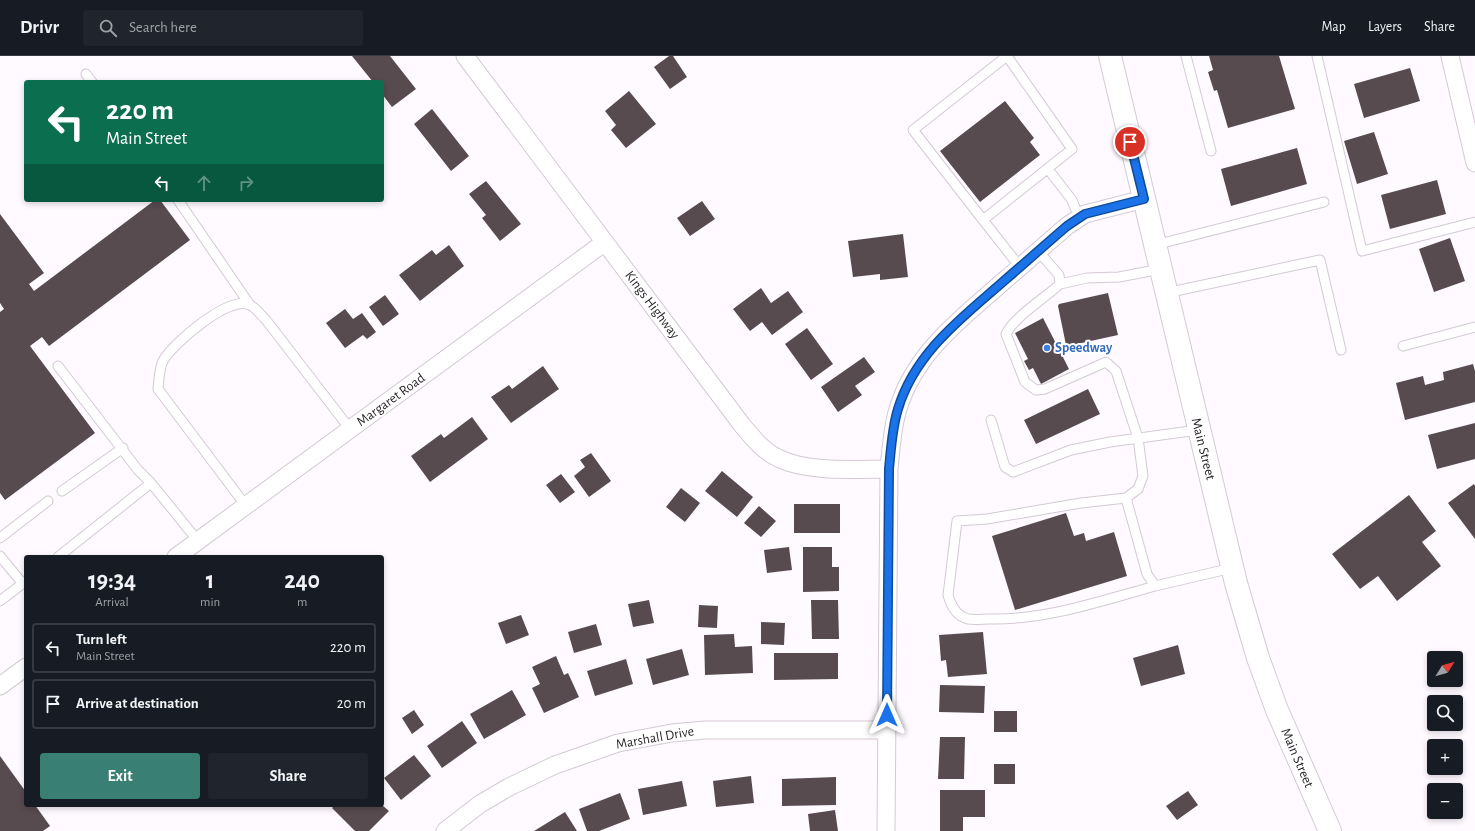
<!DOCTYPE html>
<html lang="en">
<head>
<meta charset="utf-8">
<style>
	:root { --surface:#171b24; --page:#20242c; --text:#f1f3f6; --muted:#9ea1a6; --line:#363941; --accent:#3a7f73 }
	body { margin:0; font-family:"Alegreya Sans",sans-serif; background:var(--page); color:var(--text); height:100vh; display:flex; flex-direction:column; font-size:15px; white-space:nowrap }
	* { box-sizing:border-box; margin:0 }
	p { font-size:13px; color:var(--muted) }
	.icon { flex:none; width:22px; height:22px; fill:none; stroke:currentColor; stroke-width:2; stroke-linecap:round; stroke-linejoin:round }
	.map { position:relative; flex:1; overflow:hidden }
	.details { position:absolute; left:24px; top:499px; width:360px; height:252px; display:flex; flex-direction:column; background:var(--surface); border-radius:4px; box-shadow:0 2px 6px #0003 }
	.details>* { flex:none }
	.guide { position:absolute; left:24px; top:24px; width:360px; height:122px; border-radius:4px; box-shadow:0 2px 6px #0003; background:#0b6e4f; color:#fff; overflow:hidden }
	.needle { width:26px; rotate:53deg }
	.fabs { position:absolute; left:1427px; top:595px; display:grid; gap:8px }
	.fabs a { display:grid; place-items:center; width:36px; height:36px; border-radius:4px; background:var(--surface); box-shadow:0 2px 6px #0003; font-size:20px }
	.pin { position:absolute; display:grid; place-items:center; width:34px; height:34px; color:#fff; margin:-17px; border:2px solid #fff; border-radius:50%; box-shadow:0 1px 4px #0007 }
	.me { position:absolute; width:44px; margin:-22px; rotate:0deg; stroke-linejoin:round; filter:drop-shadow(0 0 3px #0008) }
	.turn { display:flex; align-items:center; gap:14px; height:84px; padding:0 16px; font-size:18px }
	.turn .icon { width:52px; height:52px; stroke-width:2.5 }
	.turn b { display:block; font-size:28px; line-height:34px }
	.lanes { display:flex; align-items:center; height:38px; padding:0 16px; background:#0003; justify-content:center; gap:20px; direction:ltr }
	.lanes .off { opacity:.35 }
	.eta { display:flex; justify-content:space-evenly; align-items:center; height:68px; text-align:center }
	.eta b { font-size:24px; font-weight:600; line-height:28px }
	.button { display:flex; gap:8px; margin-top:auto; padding:8px 16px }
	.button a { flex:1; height:46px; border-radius:4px; background:var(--accent); color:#fff; font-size:16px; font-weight:600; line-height:46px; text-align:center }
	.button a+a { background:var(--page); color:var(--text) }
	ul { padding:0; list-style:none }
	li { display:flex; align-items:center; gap:12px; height:50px; margin:0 8px 6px; padding:0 8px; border:2px solid var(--line); border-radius:4px }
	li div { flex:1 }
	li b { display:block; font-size:15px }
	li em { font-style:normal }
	header { display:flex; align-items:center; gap:24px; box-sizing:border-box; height:56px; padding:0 20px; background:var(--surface); border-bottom:1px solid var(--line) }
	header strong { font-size:19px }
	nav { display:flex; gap:22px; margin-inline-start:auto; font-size:14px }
	.search { width:280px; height:36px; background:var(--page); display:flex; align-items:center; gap:10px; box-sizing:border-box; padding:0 14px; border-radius:4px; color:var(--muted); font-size:15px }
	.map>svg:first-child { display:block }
	.building { fill:#584b4f }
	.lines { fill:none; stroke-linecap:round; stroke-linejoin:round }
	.lane-casing { stroke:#d4c9d4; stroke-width:11 }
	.street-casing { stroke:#d4c9d4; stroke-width:19 }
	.secondary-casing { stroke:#d4c9d4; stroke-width:24 }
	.lane { stroke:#fff; stroke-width:9 }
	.street { stroke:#fff; stroke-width:17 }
	.secondary { stroke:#fff; stroke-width:22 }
	.route-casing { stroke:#114b97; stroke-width:10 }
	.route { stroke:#1a73e8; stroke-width:7 }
	.shop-dot { fill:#3f7fe0; stroke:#fff; stroke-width:1.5 }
	.labels { text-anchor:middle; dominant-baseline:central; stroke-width:4; stroke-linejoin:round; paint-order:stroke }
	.street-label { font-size:14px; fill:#2b272b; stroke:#fff }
	.shop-label { font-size:14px; font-weight:bold; fill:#366cbe; stroke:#fff; text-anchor:start }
</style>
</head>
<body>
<header>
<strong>Drivr</strong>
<div class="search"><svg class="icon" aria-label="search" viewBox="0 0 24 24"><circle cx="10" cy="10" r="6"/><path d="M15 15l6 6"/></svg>Search here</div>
<nav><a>Map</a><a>Layers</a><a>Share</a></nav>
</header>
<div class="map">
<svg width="1475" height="775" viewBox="0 0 1475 775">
	<rect width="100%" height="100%" fill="#fefaff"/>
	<path class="building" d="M352 0H390L416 33 392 51 382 38V26H373Z
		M669 0H673L687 21 670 33 654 11Z
		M1209 0H1279L1295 53 1228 72 1217 34 1214 35 1208 16 1213 14Z
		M1410 12 1420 45 1364 62 1354 28Z
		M629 35 656 68 626 92 611 74 616 69 605 55Z
		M1005 45 1034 82 1030 86 1040 99 980 146 940 95Z
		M432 53 469 100 451 115 414 68Z
		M1374 76 1388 118 1357 128 1344 85Z
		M1297 92 1307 128 1231 150 1221 113Z
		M1437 124 1446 158 1390 173 1381 139Z
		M486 125 521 168 500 185 482 162 486 159 469 138Z
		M155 144H160L190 184 49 290 42 281 30 290 95 377 5 444 0 437V256L4 253 0 247V158L44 217 29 228 34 235Z
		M702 145 715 163 690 180 677 162Z
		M903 178 908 221 880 224V218L853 221 848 185Z
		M1450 182 1465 225 1434 236 1419 193Z
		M449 189 464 210 420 245 399 219 432 194 436 199Z
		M761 232 771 247 788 235 803 256 772 279 762 266 750 275 733 253Z
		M1108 237 1118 279 1068 290 1066 289 1058 250 1059 248Z
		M385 239 399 258 383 270 369 251Z
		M345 253 353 263 362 257 376 276 367 283 363 279 345 292 326 267Z
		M1043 262 1069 313 1041 328 1033 312 1029 314 1024 305 1028 303 1015 277Z
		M807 272 833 308 811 324 785 288Z
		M864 301 875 316 855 330 862 339 838 356 821 331Z
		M1473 308 1475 315V346L1405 364 1396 327 1423 320 1425 329 1444 324 1443 316Z
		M543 310 559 333 511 367 491 341 509 329 512 333Z
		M1088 333 1100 358 1036 388 1024 364Z
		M472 361 488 383 430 426 411 400 441 378 444 382Z
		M1475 367V403L1437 413 1428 379Z
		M591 397 611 425 589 441 574 420 585 411 580 404Z
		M722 415 753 441 737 461 705 435Z
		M561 418 575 436 560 447 546 429Z
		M1474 428 1475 430V483L1448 447Z
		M681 432 700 447 685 466 666 451Z
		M1409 439 1436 475 1422 486 1441 510 1397 545 1378 520 1360 533 1332 498Z
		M794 448H840V477H794Z
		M759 450 776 465 761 481 744 467Z
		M1066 457 1074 480 1084 477 1086 485 1114 476 1127 520 1015 554 992 480Z
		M789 491 792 514 767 517 764 494Z
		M803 491H832V511H839V535L803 536Z
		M649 544 654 567 633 571 628 548Z
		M811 544H838L839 583H812Z
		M699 549 718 550 717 572 698 571Z
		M521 559 529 579 506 588 498 567Z
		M761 566 785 567 784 589 761 588Z
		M596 568 602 589 574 597 568 576Z
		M983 576 987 618 948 621 946 604 941 605 939 579Z
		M734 578 735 591 752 590 753 617 705 619 704 579Z
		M1178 589 1185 618 1141 630 1133 602Z
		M682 593 689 619 653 629 646 603Z
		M774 597H838V623L774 624Z
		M556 600 564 619 568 617 579 641 544 657 532 632 540 628 532 611Z
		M626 603 633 628 595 640 587 615Z
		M940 629 985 630 984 657 939 656Z
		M512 634 526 659 484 683 470 658Z
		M414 654 424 669 412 678 402 662Z
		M994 655H1017V676H994Z
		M462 665 477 687 442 712 427 690Z
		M940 681H965L964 723H938Z
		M414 699 431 720 401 744 384 722Z
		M0 700 26 736V749H35L50 770 43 775H0Z
		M994 708H1015V728H994Z
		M751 720 754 747 716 751 713 725Z
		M836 721V749L782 750V723Z
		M682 725 687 750 643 759 638 733Z
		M940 734H985V761H963V775H940Z
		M1188 735 1198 749 1177 764 1166 750Z
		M620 737 630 763 599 775H587L579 753Z
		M335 749H382L389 755 369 775H355L332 752Z
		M835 754 838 775H810L808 758Z
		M565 756 577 775H534Z"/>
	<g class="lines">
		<defs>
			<path id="lane" d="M1007 0 1072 93 983 164 1020 211
				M1186 0 1211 95
				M1317 0 1362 195 1475 166
				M86 18 92 26
				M1048 113 1072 144 1079 162
				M178 144 250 249
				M983 164 913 74 1007 0
				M1155 189 1324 146
				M1038 195 1059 219 1060 228C1045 242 1014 261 1006 278L1025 326 1036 334 1045 333 1106 306 1116 315 1138 382 1143 420 1138 433 1126 442 1081 447 987 463 957 465 948 539C951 550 956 560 968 563 975 564 983 563 990 563 1046 564 1101 545 1155 530
				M1060 228 1087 222 1119 221 1161 213
				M1166 237 1320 204 1341 294
				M1403 290 1475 271
				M58 310 138 414 151 427 58 501
				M991 364 1005 411 1013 416 1071 394 1110 386 1198 374
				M151 427 198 485
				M62 435 123 392
				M1126 442 1147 518 1155 530 1232 512
				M246 450 158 333C159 325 159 312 163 305 172 288 230 238 250 249 256 252 261 259 266 264L350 373
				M0 482 48 445
				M0 500 23 528
				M0 545 26 525"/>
			<path id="street" d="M465 0 742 369C752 381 763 395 778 402 808 417 856 413 889 413
				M1450 0 1475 107
				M176 501 605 186
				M0 630 26 611
				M445 775 480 748 509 731 555 709 618 687 672 677 705 674H887
				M886 775 889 413C891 393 892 372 898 353 915 296 963 261 1005 224 1026 206 1046 188 1067 170L1085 158 1144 143"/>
			<path id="secondary" d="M1110 0 1236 527 1258 602 1277 654 1330 775"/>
		</defs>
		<use href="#lane" class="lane-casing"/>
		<use href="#street" class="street-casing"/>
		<use href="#secondary" class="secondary-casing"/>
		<use href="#lane" class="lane"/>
		<use href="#street" class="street"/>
		<use href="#secondary" class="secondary"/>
	</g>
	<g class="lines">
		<defs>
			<path id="route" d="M887 659 889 413C891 393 892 372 898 353 915 296 963 261 1005 224 1026 206 1046 188 1067 170L1085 158 1144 143 1130 86"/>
		</defs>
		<use href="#route" class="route-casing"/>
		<use href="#route" class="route"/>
	</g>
	<circle class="shop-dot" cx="1047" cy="292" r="4"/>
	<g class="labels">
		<g class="street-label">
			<text transform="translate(652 249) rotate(53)">Kings Highway</text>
			<text transform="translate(391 344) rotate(-36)">Margaret Road</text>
			<text transform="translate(1203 393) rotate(76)">Main Street</text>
			<text transform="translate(655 682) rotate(-10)">Marshall Drive</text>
			<text transform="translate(1297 702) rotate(67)">Main Street</text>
		</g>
		<g class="shop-label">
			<text x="1055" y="292">Speedway</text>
		</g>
	</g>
</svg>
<div class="fabs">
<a><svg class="needle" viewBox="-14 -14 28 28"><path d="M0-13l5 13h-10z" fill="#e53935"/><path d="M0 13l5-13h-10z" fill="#9ea1a6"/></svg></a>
<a><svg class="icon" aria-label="search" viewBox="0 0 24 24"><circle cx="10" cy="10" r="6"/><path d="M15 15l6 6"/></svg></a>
<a>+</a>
<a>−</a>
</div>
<div class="pin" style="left:1130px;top:86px;background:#d93025"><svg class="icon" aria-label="arrive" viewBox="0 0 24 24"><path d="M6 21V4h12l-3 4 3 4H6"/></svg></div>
<svg class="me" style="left:887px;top:659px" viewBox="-20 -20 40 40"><path d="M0-17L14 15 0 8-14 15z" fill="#1a73e8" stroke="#fff" stroke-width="4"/></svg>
<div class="guide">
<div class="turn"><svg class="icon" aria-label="left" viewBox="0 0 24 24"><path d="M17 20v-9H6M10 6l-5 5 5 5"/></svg><div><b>220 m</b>Main Street</div></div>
<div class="lanes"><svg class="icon" aria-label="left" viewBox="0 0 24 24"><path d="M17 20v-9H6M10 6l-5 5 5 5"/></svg><svg class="icon off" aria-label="ahead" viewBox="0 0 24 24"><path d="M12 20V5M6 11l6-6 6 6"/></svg><svg class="icon off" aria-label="right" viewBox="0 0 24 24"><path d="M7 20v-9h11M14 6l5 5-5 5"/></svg></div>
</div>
<section class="details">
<div class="eta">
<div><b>19:34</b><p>Arrival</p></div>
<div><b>1</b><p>min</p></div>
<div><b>240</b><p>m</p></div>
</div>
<ul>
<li><svg class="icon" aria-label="left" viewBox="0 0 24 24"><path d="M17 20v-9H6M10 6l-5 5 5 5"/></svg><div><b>Turn left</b><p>Main Street</p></div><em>220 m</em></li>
<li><svg class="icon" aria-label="arrive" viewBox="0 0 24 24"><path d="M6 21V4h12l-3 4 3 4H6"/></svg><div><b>Arrive at destination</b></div><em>20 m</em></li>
</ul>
<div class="button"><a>Exit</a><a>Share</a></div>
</section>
</div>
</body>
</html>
